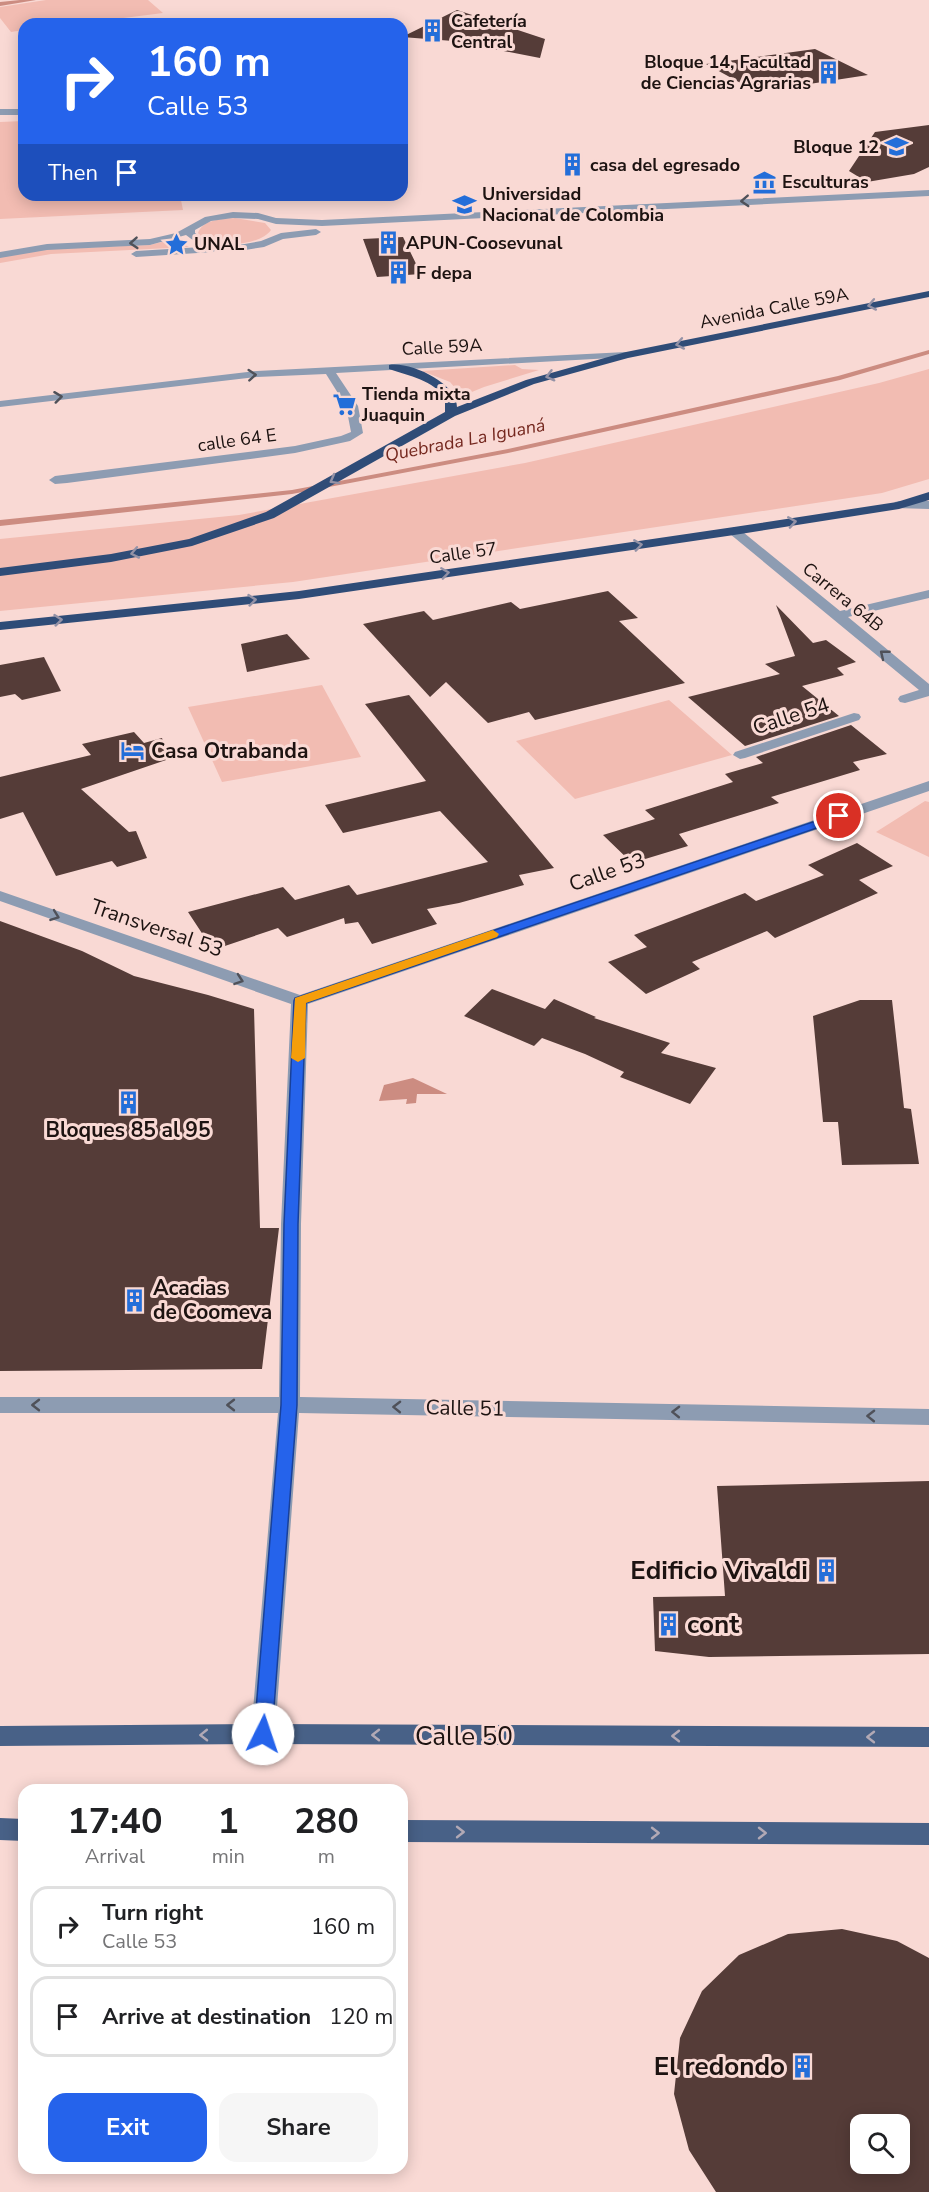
<!DOCTYPE html>
<html lang="en">
<head>
<meta charset="utf-8">
<style>
	:root { --surface:#fff; --page:#f6f6f6; --text:#202124; --muted:#757577; --line:#e0e0e0; --accent:#2563eb }
	body { margin:0; font-family:"Nunito Sans",sans-serif; background:var(--page); color:var(--text); height:100vh; display:flex; flex-direction:column; font-size:22px; white-space:nowrap }
	* { box-sizing:border-box; margin:0 }
	p { font-size:20px; color:var(--muted) }
	.icon { flex:none; width:33px; height:33px; fill:none; stroke:currentColor; stroke-width:2; stroke-linecap:round; stroke-linejoin:round }
	.map { position:relative; flex:1; overflow:hidden }
	.side { position:absolute; left:18px; top:1784px; width:390px; height:390px; display:flex; flex-direction:column; background:var(--surface); border-radius:18px; box-shadow:0 3px 15px #0003 }
	.side>* { flex:none }
	.top-card { position:absolute; left:18px; top:18px; width:390px; height:183px; border-radius:18px; box-shadow:0 3px 15px #0003; background:#2563eb; color:#fff; overflow:hidden }
	.tools { position:absolute; left:850px; top:2114px; display:grid; gap:12px }
	.tools a { display:grid; place-items:center; width:60px; height:60px; border-radius:12px; background:var(--surface); box-shadow:0 3px 15px #0003; font-size:30px }
	.pin { position:absolute; display:grid; place-items:center; width:51px; height:51px; color:#fff; margin:-26px; border:3px solid #fff; border-radius:50%; box-shadow:0 2px 6px #0007 }
	.me { position:absolute; width:66px; margin:-33px; rotate:4deg; stroke-linejoin:round; filter:drop-shadow(0 0 4px #0008) }
	.turn { display:flex; align-items:center; gap:21px; height:126px; padding:0 30px; font-size:27px }
	.turn .icon { width:78px; height:78px; stroke-width:2.5 }
	.turn b { display:block; font-size:42px; line-height:51px }
	.then { display:flex; align-items:center; height:57px; padding:0 30px; background:#0003; gap:12px; font-size:22px }
	.eta { display:flex; justify-content:space-evenly; align-items:center; height:102px; text-align:center }
	.eta b { font-size:36px; font-weight:700; line-height:42px }
	.cta { display:flex; gap:12px; margin-top:auto; padding:12px 30px }
	.cta a { flex:1; height:69px; border-radius:18px; background:var(--accent); color:#fff; font-size:24px; font-weight:700; line-height:69px; text-align:center }
	.cta a+a { background:var(--page); color:var(--text) }
	ul { padding:0; list-style:none }
	li { display:flex; align-items:center; gap:18px; height:81px; margin:0 12px 9px; padding:0 18px; border:3px solid var(--line); border-radius:18px }
	li div { flex:1 }
	li b { display:block; font-size:22px }
	li em { font-style:normal }
	.map>svg:first-child { display:block }
	.green { fill:#f2bcb2 }
	.water { fill:#cc8c81 }
	.lines { fill:none; stroke-linecap:round; stroke-linejoin:round }
	.stream { fill:#cc8c81; fill-rule:evenodd }
	.building { fill:#553c38; fill-rule:evenodd }
	.minor { fill:#8d9cb2; fill-rule:evenodd }
	.major { fill:#486187; fill-rule:evenodd }
	.highway { fill:#2f4c77; fill-rule:evenodd }
	.oneway { stroke:#4f5159 }
	.oneway2 { stroke:#9492a6 }
	.oneway3 { stroke:#b2a9b5 }
	.route { fill:#2563eb; stroke:#184099; stroke-width:1.5 }
	.slow { fill:#f59e0b }
	.labels { text-anchor:middle; dominant-baseline:central; stroke-width:6; stroke-linejoin:round; paint-order:stroke }
	.far-poi-label { font-size:18px; font-weight:bold; fill:#1d1311; stroke:#f9d9d4; text-anchor:start }
	.far-street-label { font-size:18px; fill:#1d1311; stroke:#f9d9d4 }
	.far-water-label { font-size:18px; font-style:italic; fill:#74271e; stroke:#f9d9d4 }
	.street-label { font-size:21px; fill:#1d1311; stroke:#f9d9d4 }
	.poi-label { font-size:21px; font-weight:bold; fill:#1d1311; stroke:#f9d9d4; text-anchor:start }
	.near-poi-label { font-size:26px; font-weight:bold; fill:#1d1311; stroke:#f9d9d4; text-anchor:end }
	.near-street-label { font-size:26px; fill:#1d1311; stroke:#f9d9d4 }
</style>
</head>
<body>
<div class="map">
<svg width="929" height="2192" viewBox="0 0 929 2192">
	<rect width="100%" height="100%" fill="#f9d9d4"/>
	<path class="green" d="M46 0H148L163 13 76 24H24V30L11 32 0 18V7Z
		M24 121V195H180L183 210 0 219V122Z
		M235 218 265 223 271 230C260 247 209 249 198 233 203 219 222 219 235 218Z
		M173 239 189 247 51 254 0 263V257L49 249 150 245Z
		M515 365 522 369 539 370 484 387 462 396 450 382 422 371Z
		M929 369V479L882 493 293 582 0 611V539L239 515 525 463 879 383Z
		M322 685 361 757 222 782 188 707Z
		M669 700 732 755 575 799 516 741Z
		M925 801 929 802V857L876 832Z"/>
	<path class="water" d="M413 1078 447 1094H417L416 1103 406 1104 407 1099 379 1101 384 1085Z"/>
	<g class="lines">
		<path class="stream" d="M20 0H36L0 6V2Z
			M929 350V354L840 380 508 453 292 494 0 526V520L292 490 508 449 838 376Z"/>
	</g>
	<path class="building" d="M457 10 545 39 540 58 453 41 402 37Z
		M815 49 868 75 757 92 706 64Z
		M929 125V167L914 174 867 182 849 171 875 132Z
		M403 237 421 274 377 277 363 239Z
		M608 591 638 618 619 621 685 683 535 720 529 712 488 723 446 682 430 697 363 624 424 611 433 620 511 602 520 609Z
		M776 605 813 643 826 640 856 662 837 668 844 675 802 686 839 716 745 746 688 697 780 674 765 664 795 656Z
		M287 634 310 659 247 672 241 644Z
		M44 657 61 691 22 700 15 694 0 697V665Z
		M409 695 554 868 519 875 524 885 459 903 427 909 437 924 372 944 358 922 345 924 344 918 287 937 278 928 213 950 188 912 283 887 295 900 349 885 357 895 488 862 440 811 343 833 325 805 426 781 365 704Z
		M851 725 887 754 853 762 860 770 771 797 779 803 679 834 688 846 632 863 603 835 655 819 645 810 733 782 725 774 763 763 756 757Z
		M134 732 144 743 162 738 169 759 81 789 129 832 136 831 147 858 117 867 112 861 56 876 23 812 0 819V777L91 755 82 744Z
		M857 843 893 866 859 880 878 893 775 938 767 931 692 962 700 969 646 994 608 962 647 947 634 935 745 893 756 901 824 875 808 865Z
		M0 921 82 951 134 976 208 995 254 1009 260 1228H279L262 1369 0 1371Z
		M492 989 545 1009 554 999 596 1017 594 1018 670 1043 661 1053 716 1068 690 1104 620 1077 624 1072 585 1054 542 1038 534 1046 464 1016Z
		M860 1000H892L904 1108 911 1109 919 1164 842 1165 838 1122H823L813 1016Z
		M929 1481V1654L709 1657 655 1651 653 1597 725 1596 717 1486Z
		M842 1929 897 1941 929 1958V2192H716L689 2150 674 2094 680 2038 702 1991 739 1955 788 1934ZM861 2124H900V2163H861Z"/>
	<g class="lines">
		<path class="minor" d="M0 109H24V115H0Z
			M929 190V196L322 226 276 224 258 219 233 218 211 221 195 230V233L206 241 239 245 261 241 281 233 316 229 321 232 316 235 283 239 264 247 239 251 218 249 213 252 136 257 131 254 136 251 202 247 186 235 150 245 47 250 0 258V252L47 244 150 239 176 233 205 217 233 212 258 213 276 218 322 220Z
			M626 352 630 353V357L336 373 358 406 363 433 350 441 295 453 67 483 55 484 49 480 55 476 295 446 341 436 351 432 346 406 326 374 257 377 0 407V401L257 371Z
			M899 501H929V509L895 508 893 505 895 502Z
			M734 527 738 528 840 611 929 590V598L848 617 929 684V696L905 703 900 702 898 699 900 696 919 690 730 534 728 531Z
			M854 713 859 714 861 717 859 720 745 758 740 759 733 755 735 752Z
			M929 781V791L308 1004 301 1224 300 1397 929 1409V1425L299 1413 275 1734 271 1741 263 1744 255 1741 251 1734 278 1413H0V1397H279L281 1224 291 1004 0 901V891L300 995Z"/>
		<path class="major" d="M263 1724 929 1727V1747L263 1744 0 1746V1726Z
			M0 1818 24 1819V1841L0 1840Z
			M402 1820 929 1823V1845L402 1842Z"/>
		<path class="highway" d="M929 291V297L628 358 534 384 455 416 274 518 192 546 111 562 0 576V568L111 554 189 539 266 512 445 412V399C434 380 409 376 389 369V365C410 361 457 383 457 407L526 380 626 352Z
			M929 492V500L899 509 734 535 299 599 0 630V622L299 591 734 527 897 502Z"/>
	</g>
	<defs><path id="oneway-chevron" d="M-2-3.5L2.5 0L-2 3.5" fill="none" stroke-width="1.6" stroke-linecap="round" stroke-linejoin="round" transform="scale(1.5)"/></defs>
	<g class="oneway">
		<use href="#oneway-chevron" transform="translate(745 201) rotate(177)"/>
		<use href="#oneway-chevron" transform="translate(134 243) rotate(176)"/>
		<use href="#oneway-chevron" transform="translate(252 375) rotate(-4)"/>
		<use href="#oneway-chevron" transform="translate(58 397) rotate(-7)"/>
		<use href="#oneway-chevron" transform="translate(884 654) rotate(-141)"/>
		<use href="#oneway-chevron" transform="translate(55 916) rotate(20)"/>
		<use href="#oneway-chevron" transform="translate(239 980) rotate(19)"/>
		<use href="#oneway-chevron" transform="translate(36 1405) rotate(-180)"/>
		<use href="#oneway-chevron" transform="translate(231 1405) rotate(-180)"/>
		<use href="#oneway-chevron" transform="translate(397 1407) rotate(-179)"/>
		<use href="#oneway-chevron" transform="translate(676 1412) rotate(-179)"/>
		<use href="#oneway-chevron" transform="translate(871 1416) rotate(-179)"/>
	</g>
	<g class="oneway2">
		<use href="#oneway-chevron" transform="translate(872 305) rotate(169)"/>
		<use href="#oneway-chevron" transform="translate(680 344) rotate(169)"/>
		<use href="#oneway-chevron" transform="translate(550 376) rotate(165)"/>
		<use href="#oneway-chevron" transform="translate(334 480) rotate(151)"/>
		<use href="#oneway-chevron" transform="translate(792 522) rotate(-9)"/>
		<use href="#oneway-chevron" transform="translate(638 545) rotate(-8)"/>
		<use href="#oneway-chevron" transform="translate(135 553) rotate(169)"/>
		<use href="#oneway-chevron" transform="translate(445 573) rotate(-8)"/>
		<use href="#oneway-chevron" transform="translate(252 600) rotate(-6)"/>
		<use href="#oneway-chevron" transform="translate(58 620) rotate(-6)"/>
	</g>
	<g class="oneway3">
		<use href="#oneway-chevron" transform="translate(204 1735) rotate(179)"/>
		<use href="#oneway-chevron" transform="translate(376 1735) rotate(-180)"/>
		<use href="#oneway-chevron" transform="translate(676 1736) rotate(-180)"/>
		<use href="#oneway-chevron" transform="translate(871 1737) rotate(-180)"/>
		<use href="#oneway-chevron" transform="translate(460 1832)"/>
		<use href="#oneway-chevron" transform="translate(655 1833)"/>
		<use href="#oneway-chevron" transform="translate(762 1833)"/>
	</g>
	<path class="route" d="M839 813 845 816 843 819 306 1003 298 1224 297 1405 272 1734 269 1740 263 1742 256 1740 254 1734 281 1405 284 1224 294 1001 295 998Z"/>
	<path class="slow" d="M493 930 499 934 497 937 306 1003 305 1058 298 1062 291 1058 295 998Z"/>
	<defs>
		<symbol id="building-bare" viewBox="-9 -9 18 18"><path d="M-4-6H4V6H1V3H-1V6H-4ZM-2.5-4.3h1.7v1.8h-1.7ZM.8-4.3h1.7v1.8H.8ZM-2.5-1h1.7V.8h-1.7ZM.8-1h1.7V.8H.8Z" fill="#236ed9" stroke="#f9d9d4" stroke-width="2.5" paint-order="stroke"/></symbol>
		<symbol id="university-bare" viewBox="-9 -9 18 18"><path d="M0-5L7-2L0 1L-7-2ZM-4 1L0 2.5L4 1V4Q0 6-4 4Z" fill="#236ed9" stroke="#f9d9d4" stroke-width="2.5" paint-order="stroke"/></symbol>
		<symbol id="museum-bare" viewBox="-9 -9 18 18"><path d="M0-6L6-3V-2H-6V-3ZM-5-1h2V3h-2ZM-1-1h2V3h-2ZM3-1h2V3H3ZM-6 4H6V6H-6Z" fill="#236ed9" stroke="#f9d9d4" stroke-width="2.5" paint-order="stroke"/></symbol>
		<symbol id="sight-bare" viewBox="-9 -9 18 18"><path d="M0-6L1.8-2.2L6-1.7L2.9 1.2L3.7 5.4L0 3.3L-3.7 5.4L-2.9 1.2L-6-1.7L-1.8-2.2Z" fill="#236ed9" stroke="#f9d9d4" stroke-width="2.5" paint-order="stroke"/></symbol>
		<symbol id="supermarket-bare" viewBox="-9 -9 18 18"><path d="M-6-5.5h2.5l.6 2H6L4.5 2H-2.5L-4.4-4H-6ZM-1.5 3.2a1.3 1.3 0 1 0 .1 0ZM3 3.2a1.3 1.3 0 1 0 .1 0Z" fill="#236ed9" stroke="#f9d9d4" stroke-width="2.5" paint-order="stroke"/></symbol>
		<symbol id="hotel-bare" viewBox="-9 -9 18 18"><path d="M-6-4.5h1.5V1H6V5H4.5V3h-9V5H-6ZM-4 0a1.8 1.8 0 1 1 3.6 0ZM.5 0V-2.5h3Q6-2.5 6 0Z" fill="#236ed9" stroke="#f9d9d4" stroke-width="2.5" paint-order="stroke"/></symbol>
	</defs>
	<g fill-rule="evenodd">
		<use href="#building-bare" x="416" y="14" width="33" height="33"/>
		<use href="#building-bare" x="812" y="56" width="33" height="33"/>
		<use href="#university-bare" x="880" y="130" width="33" height="33"/>
		<use href="#building-bare" x="556" y="148" width="33" height="33"/>
		<use href="#museum-bare" x="748" y="166" width="33" height="33"/>
		<use href="#university-bare" x="448" y="188" width="33" height="33"/>
		<use href="#building-bare" x="372" y="226" width="33" height="33"/>
		<use href="#sight-bare" x="160" y="228" width="33" height="33"/>
		<use href="#building-bare" x="382" y="256" width="33" height="33"/>
		<use href="#supermarket-bare" x="328" y="388" width="33" height="33"/>
		<use href="#hotel-bare" x="116" y="734" width="33" height="33"/>
		<use href="#building-bare" x="112" y="1086" width="33" height="33"/>
		<use href="#building-bare" x="118" y="1284" width="33" height="33"/>
		<use href="#building-bare" x="810" y="1554" width="33" height="33"/>
		<use href="#building-bare" x="652" y="1608" width="33" height="33"/>
		<use href="#building-bare" x="786" y="2050" width="33" height="33"/>
	</g>
	<g class="labels">
		<g class="far-poi-label">
			<text x="451" y="21">Cafetería<tspan x="451" dy="21">Central</tspan></text>
			<text x="811" y="62" text-anchor="end">Bloque 14, Facultad<tspan x="811" dy="21">de Ciencias Agrarias</tspan></text>
			<text x="879" y="147" text-anchor="end">Bloque 12</text>
			<text x="590" y="165">casa del egresado</text>
			<text x="782" y="182">Esculturas</text>
			<text x="482" y="194">Universidad<tspan x="482" dy="21">Nacional de Colombia</tspan></text>
			<text x="406" y="243">APUN-Coosevunal</text>
			<text x="194" y="244">UNAL</text>
			<text x="416" y="273">F depa</text>
			<text x="362" y="394">Tienda mixta<tspan x="362" dy="21">Juaquin</tspan></text>
		</g>
		<g class="far-street-label">
			<text transform="translate(774 308) rotate(-11)">Avenida Calle 59A</text>
			<text transform="translate(442 347) rotate(-3)">Calle 59A</text>
			<text transform="translate(237 440) rotate(-8)">calle 64 E</text>
			<text transform="translate(463 553) rotate(-8)">Calle 57</text>
			<text transform="translate(843 597) rotate(39)">Carrera 64B</text>
		</g>
		<g class="far-water-label">
			<text transform="translate(465 440) rotate(-11)">Quebrada La Iguaná</text>
		</g>
		<g class="street-label">
			<text transform="translate(791 716) rotate(-18)">Calle 54</text>
			<text transform="translate(607 872) rotate(-19)">Calle 53</text>
			<text transform="translate(157 928) rotate(19)">Transversal 53</text>
			<text transform="translate(465 1408) rotate(1)">Calle 51</text>
		</g>
		<g class="poi-label">
			<text x="151" y="751">Casa Otrabanda</text>
			<text x="128" y="1130" text-anchor="middle">Bloques 85 al 95</text>
			<text x="153" y="1288">Acacias<tspan x="153" dy="24">de Coomeva</tspan></text>
		</g>
		<g class="near-poi-label">
			<text x="808" y="1570">Edificio Vivaldi</text>
			<text x="687" y="1624" text-anchor="start">cont</text>
			<text x="785" y="2066">El redondo</text>
		</g>
		<g class="near-street-label">
			<text x="464" y="1736">Calle 50</text>
		</g>
	</g>
</svg>
<div class="tools">
<a><svg class="icon" aria-label="search" viewBox="0 0 24 24"><circle cx="10" cy="10" r="6"/><path d="M15 15l6 6"/></svg></a>
</div>
<div class="pin" style="left:839px;top:816px;background:#d93025"><svg class="icon" aria-label="arrive" viewBox="0 0 24 24"><path d="M6 21V4h12l-3 4 3 4H6"/></svg></div>
<svg class="me" style="left:263px;top:1734px" viewBox="-20 -20 40 40"><circle r="19" fill="#fff"/><path d="M0-13L10 11 0 6-10 11z" fill="#2563eb"/></svg>
<div class="top-card">
<div class="turn"><svg class="icon" aria-label="right" viewBox="0 0 24 24"><path d="M7 20v-9h11M14 6l5 5-5 5"/></svg><div><b>160 m</b>Calle 53</div></div>
<div class="then">Then<svg class="icon" aria-label="arrive" viewBox="0 0 24 24"><path d="M6 21V4h12l-3 4 3 4H6"/></svg></div>
</div>
<section class="side">
<div class="eta">
<div><b>17:40</b><p>Arrival</p></div>
<div><b>1</b><p>min</p></div>
<div><b>280</b><p>m</p></div>
</div>
<ul>
<li><svg class="icon" aria-label="right" viewBox="0 0 24 24"><path d="M7 20v-9h11M14 6l5 5-5 5"/></svg><div><b>Turn right</b><p>Calle 53</p></div><em>160 m</em></li>
<li><svg class="icon" aria-label="arrive" viewBox="0 0 24 24"><path d="M6 21V4h12l-3 4 3 4H6"/></svg><div><b>Arrive at destination</b></div><em>120 m</em></li>
</ul>
<div class="cta"><a>Exit</a><a>Share</a></div>
</section>
</div>
</body>
</html>
